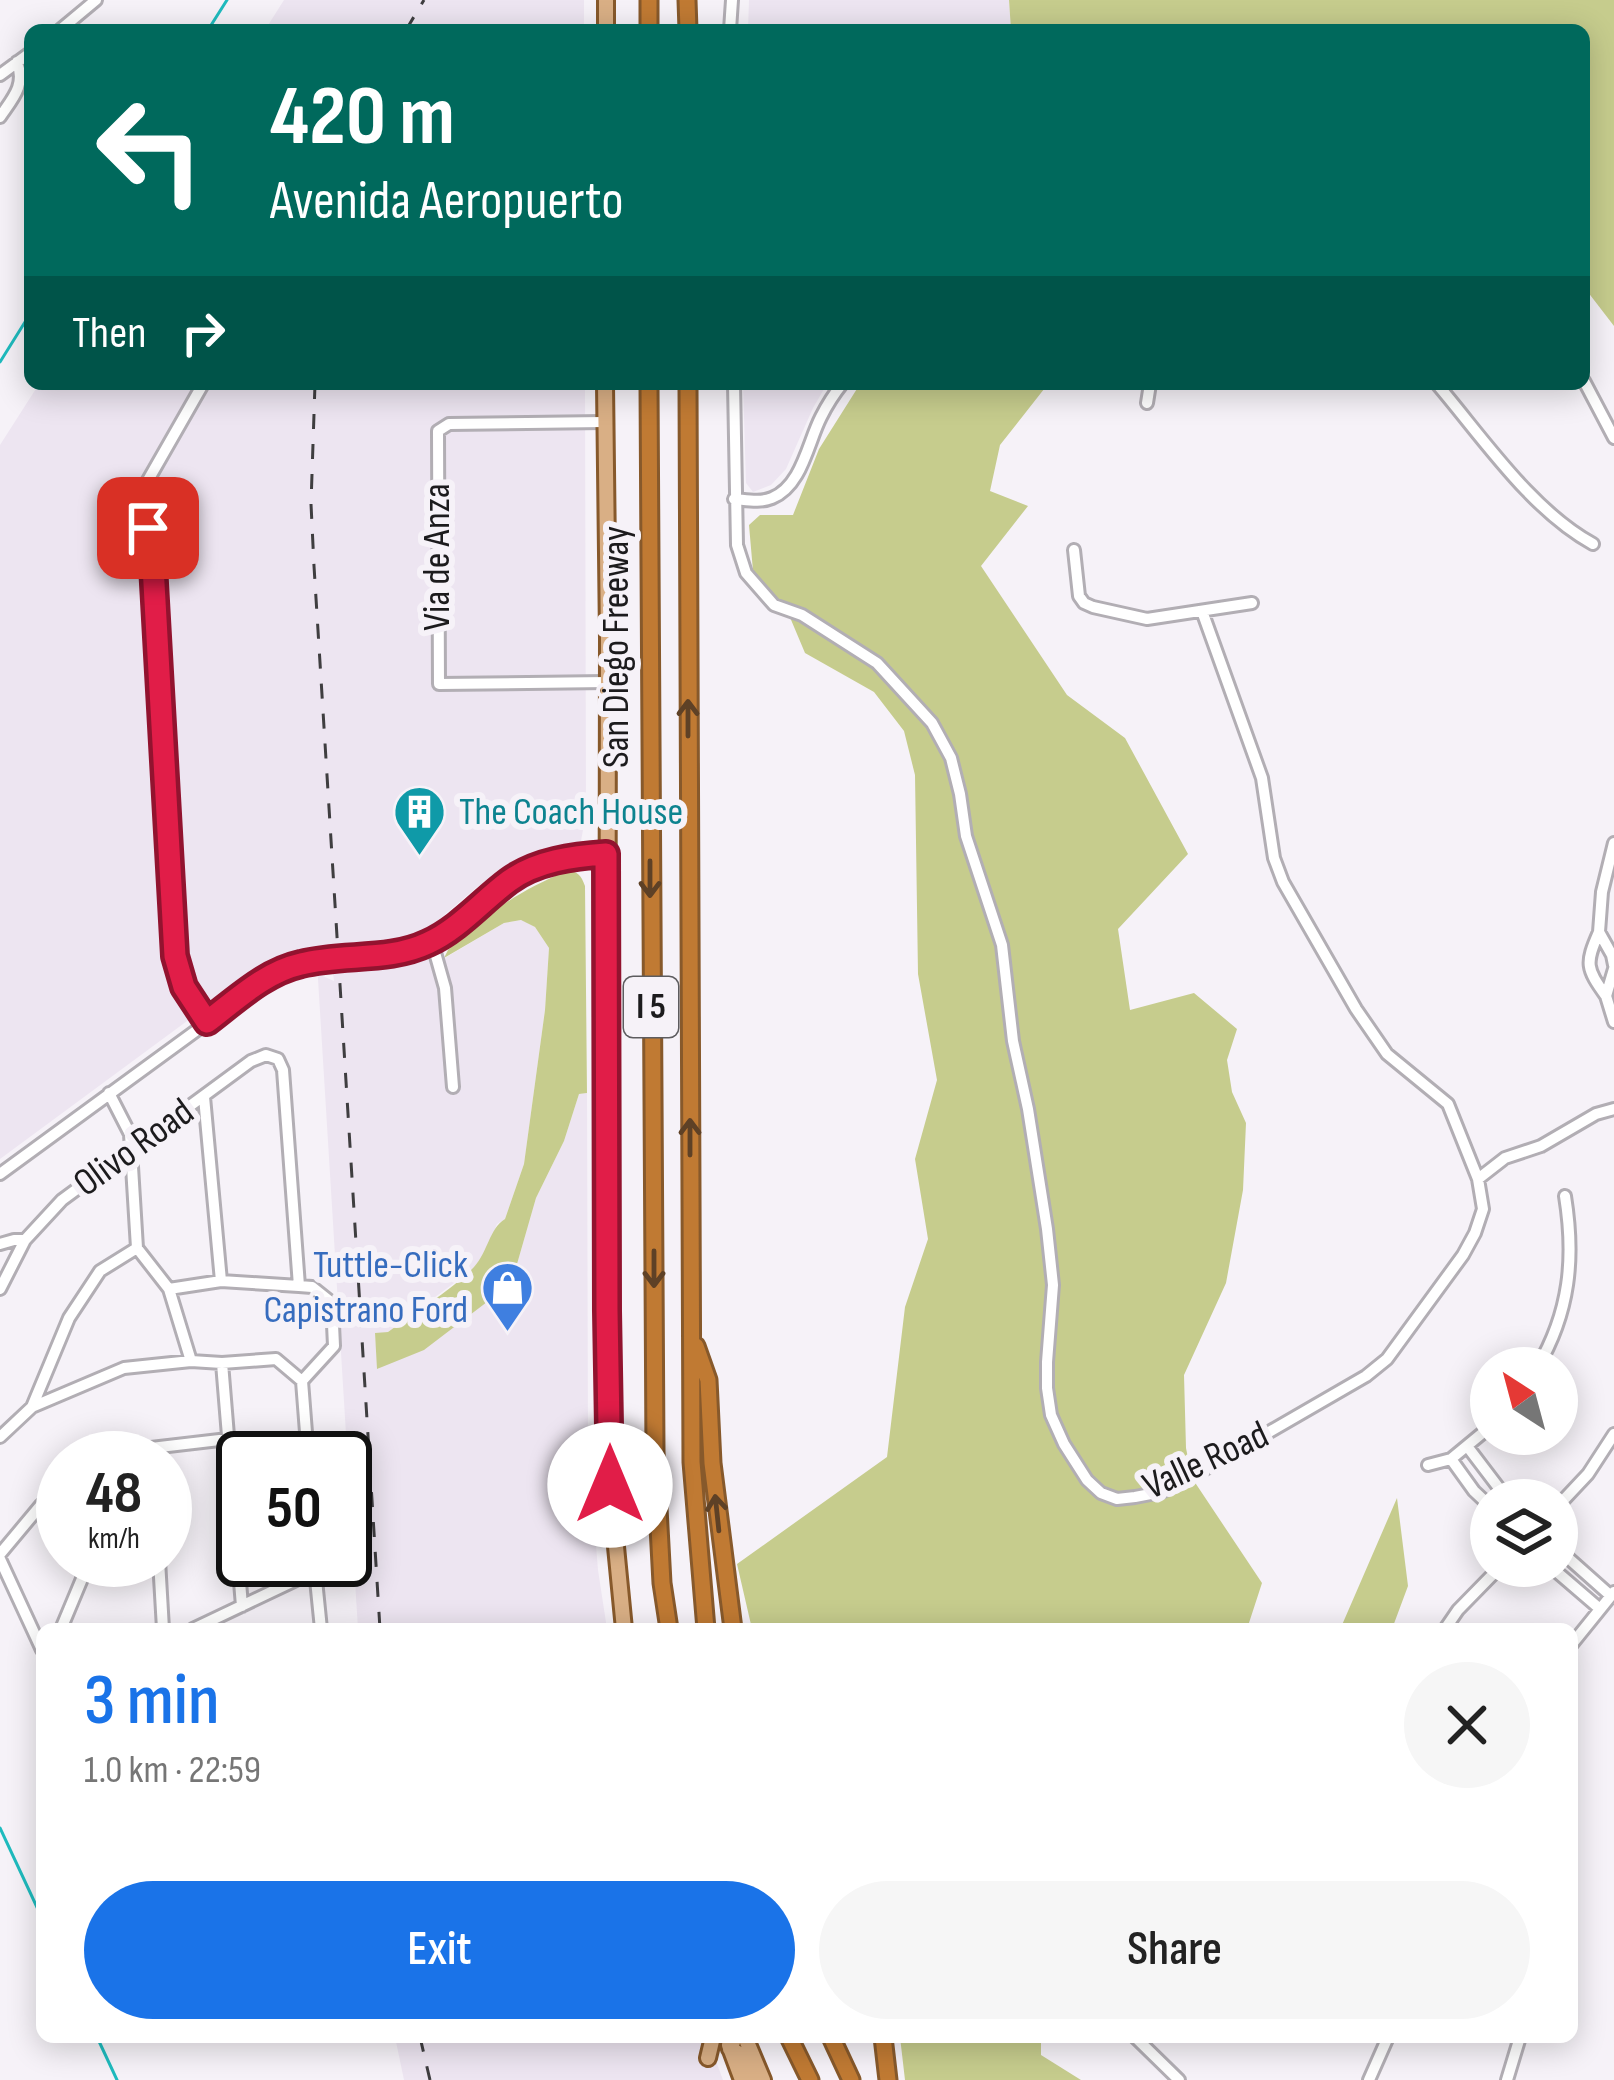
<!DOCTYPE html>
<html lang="en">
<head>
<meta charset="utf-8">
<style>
	:root { --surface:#fff; --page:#f6f6f6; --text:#222; --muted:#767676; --accent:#1a73e8 }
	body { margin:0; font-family:"Sofia Sans Condensed",sans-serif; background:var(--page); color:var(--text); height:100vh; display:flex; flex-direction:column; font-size:45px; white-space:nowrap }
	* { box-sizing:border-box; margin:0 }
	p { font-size:39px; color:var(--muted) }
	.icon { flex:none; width:66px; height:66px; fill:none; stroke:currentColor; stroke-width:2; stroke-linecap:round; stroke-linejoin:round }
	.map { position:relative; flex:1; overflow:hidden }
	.sheet { position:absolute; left:36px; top:1623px; width:1542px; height:420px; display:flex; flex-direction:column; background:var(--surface); border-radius:18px; box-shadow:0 6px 30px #0003 }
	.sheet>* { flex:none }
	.hud { position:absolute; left:24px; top:24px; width:1566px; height:366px; border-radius:18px; box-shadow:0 6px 30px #0003; background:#00695c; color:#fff; overflow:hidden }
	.needle { width:78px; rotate:324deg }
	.tools { position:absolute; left:1470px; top:1347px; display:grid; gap:24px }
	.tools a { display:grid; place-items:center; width:108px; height:108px; border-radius:50%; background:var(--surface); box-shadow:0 6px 30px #0003; font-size:60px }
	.speed { position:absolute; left:36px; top:1431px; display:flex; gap:24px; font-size:60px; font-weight:700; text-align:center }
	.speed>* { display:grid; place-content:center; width:156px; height:156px; border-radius:50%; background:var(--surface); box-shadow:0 6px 30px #0003; line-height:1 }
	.speed small { font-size:30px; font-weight:400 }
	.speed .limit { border:6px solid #111; border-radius:18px; background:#fff; color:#111 }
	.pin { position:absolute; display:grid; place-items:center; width:102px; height:102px; color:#fff; margin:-51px; border-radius:24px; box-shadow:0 6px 18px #0006 }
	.me { position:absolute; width:132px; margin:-66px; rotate:0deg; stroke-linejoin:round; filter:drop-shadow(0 0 9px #0008) }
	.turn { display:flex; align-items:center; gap:42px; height:252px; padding:0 48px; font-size:54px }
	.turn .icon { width:156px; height:156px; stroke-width:2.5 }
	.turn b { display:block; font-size:84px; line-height:102px }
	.then { display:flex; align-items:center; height:114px; padding:0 48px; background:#0003; gap:24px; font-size:45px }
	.round { display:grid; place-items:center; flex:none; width:126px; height:126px; border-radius:63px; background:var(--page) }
	.headline { display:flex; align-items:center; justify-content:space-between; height:204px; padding:0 48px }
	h1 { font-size:72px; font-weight:600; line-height:90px; color:var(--accent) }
	.cta { display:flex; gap:24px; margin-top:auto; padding:24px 48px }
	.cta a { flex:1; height:138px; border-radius:72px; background:var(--accent); color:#fff; font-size:48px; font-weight:600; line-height:138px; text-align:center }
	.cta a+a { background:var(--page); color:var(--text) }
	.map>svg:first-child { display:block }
	.built { fill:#ede5f1 }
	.green { fill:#c6cc8d }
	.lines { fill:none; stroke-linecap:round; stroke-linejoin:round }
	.stream { stroke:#1fbbbe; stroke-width:3 }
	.minor-casing { stroke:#b2aeb4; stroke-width:16 }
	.major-casing { stroke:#87592b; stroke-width:20 }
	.highway-casing { stroke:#87592b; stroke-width:21 }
	.minor { stroke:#fff; stroke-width:10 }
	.major { stroke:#d9af85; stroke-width:14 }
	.highway { stroke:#c07a33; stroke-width:15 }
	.rail { stroke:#3f3e40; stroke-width:3; stroke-dasharray:15 15; stroke-linecap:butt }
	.oneway { stroke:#5e4126 }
	.route-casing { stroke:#92132f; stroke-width:30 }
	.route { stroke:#e11d48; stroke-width:21 }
	.labels { text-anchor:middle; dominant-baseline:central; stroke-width:12; stroke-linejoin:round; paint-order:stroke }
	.shield { fill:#f6f2f8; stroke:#5d5c5f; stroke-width:3 }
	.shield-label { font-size:36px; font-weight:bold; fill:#1c1b1d }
	.street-label { font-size:39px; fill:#1c1b1d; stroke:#f6f2f8 }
	.culture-label { font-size:39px; fill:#0d838f; stroke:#f6f2f8; text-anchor:start }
	.shop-label { font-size:39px; fill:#366cbe; stroke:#f6f2f8; text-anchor:end }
</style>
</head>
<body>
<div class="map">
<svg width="1614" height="2080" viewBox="0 0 1614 2080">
	<rect width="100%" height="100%" fill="#f6f2f8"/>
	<path class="built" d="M284 0H584V30H265Z
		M749 0H1009L1011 30H748Z
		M39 384H585L586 813 581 841 526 855 477 887 435 923 445 958 504 923 522 920 535 927 549 948 545 1010 524 1164 505 1219 497 1224 486 1251 473 1269 388 1332 375 1334 378 1369 513 1278 536 1198 564 1141 579 1094 587 1093 588 1447 598 1570 607 1629H358L318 979V974L334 981 330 950 284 957 263 965 0 1159V445Z
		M743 384H827L813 408 786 469 771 485 753 492 746 483Z
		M395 2037H707L723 2080H404Z"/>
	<path class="green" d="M1009 0H1614V326L1584 287V30H1011Z
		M860 384H1048L1000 445 990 491 1028 506 981 566 1067 695 1125 738 1188 854 1118 929 1130 1010 1194 993 1237 1029 1227 1060 1232 1092 1246 1123 1243 1190 1226 1283 1184 1375 1186 1448 1192 1478 1262 1583 1247 1629H752L737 1564 887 1457 905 1307 928 1239 915 1159 937 1080 918 974 915 775 904 731 874 692 805 653 789 615 753 571 749 525 760 515H793L819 449Z
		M566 871C578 871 581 875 585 886L587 1093 579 1094 564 1141 536 1198 513 1278 504 1289 424 1350 377 1369 375 1333 388 1332C415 1312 451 1291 474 1267 488 1252 489 1229 505 1219L524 1164 545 1010 549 948 535 927 521 920 504 923 444 958 448 950C488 912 516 893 566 871Z
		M1397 1498 1408 1586 1392 1629H1337L1342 1625Z
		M900 2037H1041V2055L1081 2080H905Z"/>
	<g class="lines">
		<path class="stream" d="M208 30 227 0
			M0 362 30 314
			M0 1828 42 1918
			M97 2037 117 2080"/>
		<defs>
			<path id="minor" d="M60 30 96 0
				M730 30 732 0
				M0 75 30 53
				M0 117C13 98 26 85 17 62
				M1584 381 1614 438
				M203 384 139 496 152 548 175 956 184 987 207 1022
				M734 384 737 545 746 573 774 605 802 615 877 663 932 723 951 758 960 794 966 836 1002 945 1013 1041 1028 1109 1047 1229 1053 1285 1047 1362V1388L1051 1415 1064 1444 1087 1480 1101 1493 1117 1499 1135 1497 1161 1492 1191 1477 1366 1376 1387 1359 1463 1255 1475 1233 1483 1209 1478 1179 1448 1104 1387 1054 1356 1009 1283 882 1274 858 1262 778 1202 611
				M1437 384C1483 438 1531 510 1593 544
				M1147 403 1150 384
				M604 422 449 424 438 431 439 684 607 682
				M734 499C747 500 760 503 772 498 802 486 808 442 821 417 827 405 834 394 842 384
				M1074 550 1079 596 1084 603 1093 607 1147 619 1252 603
				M1599 932 1602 892 1614 843
				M432 942 445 988 453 1087
				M1614 965 1612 955 1599 932C1585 964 1586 968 1606 996L1614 969
				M1606 996 1614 1022
				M204 1097 221 1281
				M0 1174 275 973C325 953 381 966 429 943 460 928 482 901 509 881 536 861 574 856 606 855
				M1478 1179 1505 1158 1541 1146 1596 1114 1614 1109
				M0 1244 14 1240H25L62 1200 251 1061 266 1055 278 1059 283 1070 299 1286 312 1287 332 1303 334 1346 302 1381 308 1458
				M137 1248 169 1289 191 1361
				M0 1289 25 1240
				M169 1289 221 1281 299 1286
				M222 1363 242 1606
				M1537 1368C1570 1312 1575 1258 1565 1196
				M32 1407 69 1318 100 1271 137 1248 130 1134 109 1093
				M0 1437 32 1407 124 1368 191 1361 222 1363 276 1359 302 1381
				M1467 1446 1508 1500
				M115 1458 151 1448 228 1439
				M1451 1459 1474 1491 1491 1507
				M1428 1465 1451 1459 1491 1426
				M1557 1507 1588 1474 1614 1434
				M1557 1548 1611 1596
				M0 1554 41 1505 63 1489
				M0 1559 42 1650
				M159 1560 163 1629
				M314 1560 321 1629
				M1550 1566 1600 1609
				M61 1629 84 1574 97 1560
				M193 1629 315 1571
				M1445 1629 1458 1610 1501 1566
				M1572 1644 1614 1592
				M1135 2037 1179 2080
				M1369 2080 1388 2037
				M1507 2080 1520 2037"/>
			<path id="major" d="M606 30V0
				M605 384 608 638 607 1311 610 1485 624 1629
				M735 2037 730 2049 742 2055 753 2080
				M745 2037 763 2080
				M729 2045 742 2080
				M708 2058 713 2037"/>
			<path id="highway" d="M649 0V30
				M687 0 688 30
				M649 384 655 1452 662 1583 669 1629
				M688 384 692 1462 706 1629
				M696 1346 708 1380 712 1463 733 1629
				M789 2037 810 2080
				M831 2037 851 2080
				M883 2037 888 2080"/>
		</defs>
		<use href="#minor" class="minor-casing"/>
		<use href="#major" class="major-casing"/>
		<use href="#highway" class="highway-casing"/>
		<use href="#minor" class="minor"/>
		<use href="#major" class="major"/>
		<use href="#highway" class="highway"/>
		<path class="rail" d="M406 30 424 0
			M315 384 311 504 314 566 380 1629
			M420 2037 430 2080"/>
	</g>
	<defs><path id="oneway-shaft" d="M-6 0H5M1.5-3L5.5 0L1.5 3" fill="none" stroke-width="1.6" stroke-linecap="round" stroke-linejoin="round" transform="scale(3)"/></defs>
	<g class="oneway">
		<use href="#oneway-shaft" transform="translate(688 718) rotate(-90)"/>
		<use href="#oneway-shaft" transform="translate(650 879) rotate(90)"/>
		<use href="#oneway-shaft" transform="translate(690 1137) rotate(-90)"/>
		<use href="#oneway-shaft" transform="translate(654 1269) rotate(90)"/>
		<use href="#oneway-shaft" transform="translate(717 1513) rotate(-96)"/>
	</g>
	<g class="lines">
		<defs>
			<path id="route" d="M148 528 152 548 175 956 184 987 207 1022C236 1000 265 972 301 964 344 953 388 962 428 943 459 929 482 901 509 881 536 861 574 856 606 854L607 1311 610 1485"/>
		</defs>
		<use href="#route" class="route-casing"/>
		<use href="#route" class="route"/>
	</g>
	<defs>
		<symbol id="building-pin" viewBox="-11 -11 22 30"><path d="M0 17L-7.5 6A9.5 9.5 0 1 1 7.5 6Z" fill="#0f9aa8" stroke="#f6f2f8"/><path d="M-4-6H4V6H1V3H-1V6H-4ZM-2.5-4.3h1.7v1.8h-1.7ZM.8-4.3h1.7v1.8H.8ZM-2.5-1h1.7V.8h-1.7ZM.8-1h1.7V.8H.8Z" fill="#fff"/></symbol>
		<symbol id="shop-pin" viewBox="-11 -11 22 30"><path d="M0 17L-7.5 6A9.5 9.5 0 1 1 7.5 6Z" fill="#3f7fe0" stroke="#f6f2f8"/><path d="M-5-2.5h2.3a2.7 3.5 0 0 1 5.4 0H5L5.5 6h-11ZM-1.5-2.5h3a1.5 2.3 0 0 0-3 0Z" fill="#fff"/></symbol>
	</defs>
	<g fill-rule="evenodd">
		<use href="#building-pin" x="390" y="782" width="59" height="81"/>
		<use href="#shop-pin" x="478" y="1258" width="59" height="81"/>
	</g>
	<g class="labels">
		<rect class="shield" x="624" y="977" width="54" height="60" rx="9"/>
		<g class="shield-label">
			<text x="651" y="1007">I 5</text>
		</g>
		<g class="street-label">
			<text transform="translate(437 557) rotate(-90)">Via de Anza</text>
			<text transform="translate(616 647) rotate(-90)">San Diego Freeway</text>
			<text transform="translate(134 1148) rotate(-36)">Olivo Road</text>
			<text transform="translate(1206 1461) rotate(-25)">Valle Road</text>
		</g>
		<g class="culture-label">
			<text x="459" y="812">The Coach House</text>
		</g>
		<g class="shop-label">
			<text x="468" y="1265">Tuttle-Click<tspan x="468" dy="45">Capistrano Ford</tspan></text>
		</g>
	</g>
</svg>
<div class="tools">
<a><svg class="needle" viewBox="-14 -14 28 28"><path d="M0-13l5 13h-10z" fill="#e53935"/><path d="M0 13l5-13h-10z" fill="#767676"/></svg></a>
<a><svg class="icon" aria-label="layers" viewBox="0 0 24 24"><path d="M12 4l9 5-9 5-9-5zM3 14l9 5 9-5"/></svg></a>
</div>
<div class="speed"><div>48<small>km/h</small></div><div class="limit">50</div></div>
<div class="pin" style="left:148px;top:528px;background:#d93025"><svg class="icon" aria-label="arrive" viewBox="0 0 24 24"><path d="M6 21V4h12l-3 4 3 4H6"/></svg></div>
<svg class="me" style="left:610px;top:1485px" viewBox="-20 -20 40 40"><circle r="19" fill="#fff"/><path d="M0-13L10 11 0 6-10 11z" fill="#e11d48"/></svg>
<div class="hud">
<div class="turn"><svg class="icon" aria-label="left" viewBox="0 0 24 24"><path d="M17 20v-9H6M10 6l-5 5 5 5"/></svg><div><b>420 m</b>Avenida Aeropuerto</div></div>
<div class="then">Then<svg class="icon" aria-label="right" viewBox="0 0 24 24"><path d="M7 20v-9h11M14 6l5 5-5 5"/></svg></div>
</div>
<section class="sheet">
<div class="headline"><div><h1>3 min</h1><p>1.0 km · 22:59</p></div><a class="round"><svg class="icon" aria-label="close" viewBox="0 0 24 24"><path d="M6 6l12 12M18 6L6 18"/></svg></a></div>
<div class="cta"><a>Exit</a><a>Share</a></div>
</section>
</div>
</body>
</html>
